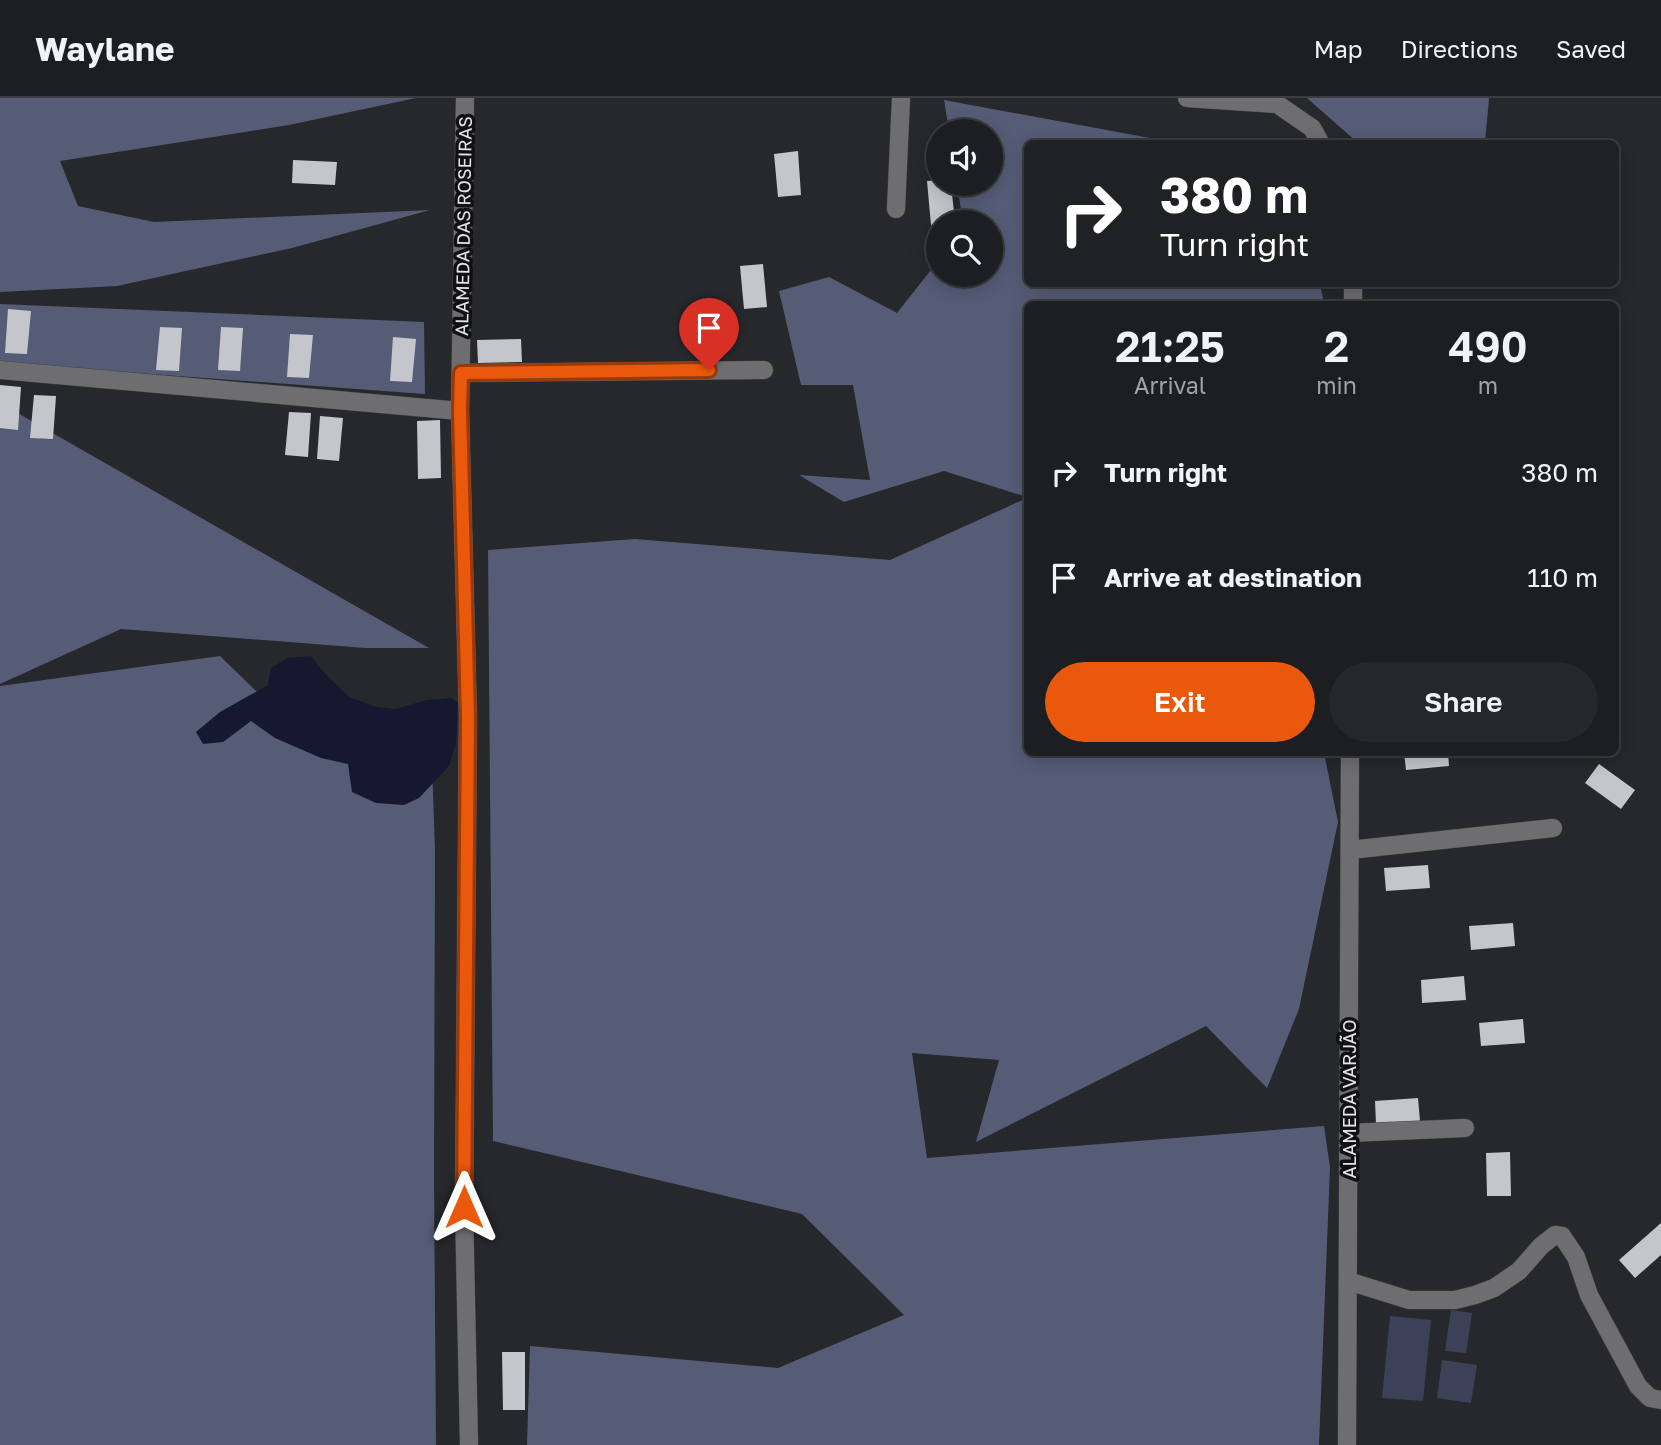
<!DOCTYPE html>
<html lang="en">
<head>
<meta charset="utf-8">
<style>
	:root { --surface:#1d1e21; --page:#25272a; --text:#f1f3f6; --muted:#a0a2a5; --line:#3b3c3f; --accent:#ea580c }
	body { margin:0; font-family:"Golos Text",sans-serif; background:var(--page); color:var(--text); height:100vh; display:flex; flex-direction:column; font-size:26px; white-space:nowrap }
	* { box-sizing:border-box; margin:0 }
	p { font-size:23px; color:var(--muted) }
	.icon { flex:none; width:38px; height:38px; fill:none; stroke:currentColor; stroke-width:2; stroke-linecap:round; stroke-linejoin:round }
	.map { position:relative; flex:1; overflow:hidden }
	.drawer { position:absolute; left:1024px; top:203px; width:595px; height:455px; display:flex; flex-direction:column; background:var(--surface); border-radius:10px; box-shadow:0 4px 18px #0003,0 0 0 2px var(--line) }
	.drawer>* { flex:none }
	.banner { position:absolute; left:1024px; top:42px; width:595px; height:147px; border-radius:10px; box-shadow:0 4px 18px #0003,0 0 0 2px var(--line); background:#202124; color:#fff; overflow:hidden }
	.controls { position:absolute; left:926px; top:21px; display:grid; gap:14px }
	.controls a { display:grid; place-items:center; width:77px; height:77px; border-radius:50%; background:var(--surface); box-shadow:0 4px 18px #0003,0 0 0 2px var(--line); font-size:35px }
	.pin { position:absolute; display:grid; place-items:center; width:60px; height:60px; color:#fff; margin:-72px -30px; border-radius:50% 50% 50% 0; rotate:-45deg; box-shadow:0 0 7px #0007 }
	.pin .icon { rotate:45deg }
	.me { position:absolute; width:77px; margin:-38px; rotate:0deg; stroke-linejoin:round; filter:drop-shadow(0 0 5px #0008) }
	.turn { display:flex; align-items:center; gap:24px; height:147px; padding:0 21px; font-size:32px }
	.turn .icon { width:91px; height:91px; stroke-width:2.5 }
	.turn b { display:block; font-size:49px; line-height:60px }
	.eta { display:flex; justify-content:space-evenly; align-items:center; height:119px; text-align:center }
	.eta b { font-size:42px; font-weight:600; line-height:49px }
	.action { display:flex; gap:14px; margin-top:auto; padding:14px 21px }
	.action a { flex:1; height:80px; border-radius:42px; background:var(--accent); color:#fff; font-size:28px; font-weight:600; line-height:80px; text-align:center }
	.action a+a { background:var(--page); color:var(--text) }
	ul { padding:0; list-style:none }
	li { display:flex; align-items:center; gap:21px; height:105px; padding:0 21px }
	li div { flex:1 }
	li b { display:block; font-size:26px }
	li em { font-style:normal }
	header { display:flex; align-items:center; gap:42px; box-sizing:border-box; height:98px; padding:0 35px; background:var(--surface); border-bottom:2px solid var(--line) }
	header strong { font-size:33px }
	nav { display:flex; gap:38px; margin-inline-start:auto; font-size:24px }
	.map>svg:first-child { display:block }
	.green { fill:#3d4158 }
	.forest { fill:#565c76 }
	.water { fill:#15182e }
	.building { fill:#c5c6cc }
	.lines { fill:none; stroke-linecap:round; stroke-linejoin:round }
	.minor-casing { stroke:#45464a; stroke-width:19 }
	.minor { stroke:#6e6e70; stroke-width:18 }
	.route-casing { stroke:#983908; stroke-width:18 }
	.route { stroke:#ea580c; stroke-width:12 }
	.labels { text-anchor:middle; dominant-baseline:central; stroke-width:7; stroke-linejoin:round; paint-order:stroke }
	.street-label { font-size:18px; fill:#e4e5e8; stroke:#111113 }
</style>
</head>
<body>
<header>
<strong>Waylane</strong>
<nav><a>Map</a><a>Directions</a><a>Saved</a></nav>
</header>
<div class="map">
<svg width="1661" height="1347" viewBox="0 0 1661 1347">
	<rect width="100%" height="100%" fill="#27282c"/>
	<path class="green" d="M1451 1212 1472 1215 1466 1255 1445 1253Z
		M1390 1218 1431 1222 1423 1303 1382 1300Z
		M1442 1262 1477 1267 1471 1305 1437 1300Z"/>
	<path class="forest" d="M0 0H416L289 27 60 63 78 108 154 124 430 112 292 150 117 188 0 194Z
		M1307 0H1489L1485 45H1358Z
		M944 2 1177 45 1027 46V186H1320L1324 206H1027V399L944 373 844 404 799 377 870 382 853 287H801L779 193 829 179 897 215 938 163V177H990V124H963L957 86H990V33H949Z
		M0 206 424 224 425 296 0 265Z
		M0 305 429 550H365L121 531 0 586Z
		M1027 400V654L1324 655 1338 724 1299 911 1267 990 1206 928 976 1044 999 962 912 955 927 1060 1324 1028 1330 1069 1319 1347H527L530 1248 778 1270 904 1217 802 1116 493 1043 488 452 635 441 890 462Z
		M220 558 295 631 432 668 435 752 434 1078 436 1347H0V588Z"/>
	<path class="water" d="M311 558 327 578 349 599 376 609 395 611 427 602 450 600 458 605 456 645 449 668 419 700 404 707 376 705 352 694 348 666 321 660 275 640 251 623 223 644 203 646 196 634 220 614 268 587 271 570 288 560Z"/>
	<path class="building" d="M798 53 801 97 778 99 774 56Z
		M293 62 337 64 335 87 292 85Z
		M938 82V86H951L955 124H938V126L931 127 927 83Z
		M763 166 767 209 744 211 740 168Z
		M8 211 31 213 27 256 5 255Z
		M160 229 182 230 179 273 156 272Z
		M221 229 243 230 240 273 218 272Z
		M290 236 313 237 309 280 287 279Z
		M393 239 416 241 412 284 390 283Z
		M521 241 522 264 478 265 477 242Z
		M0 287 21 289 18 332 0 330Z
		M34 297 56 298 53 341 30 340Z
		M289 314 311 315 308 359 285 357Z
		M320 318 343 320 339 363 317 361Z
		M440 322 441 380 418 381 417 323Z
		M1404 654H1448L1449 668 1406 672Z
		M1599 666 1635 692 1621 711 1585 685Z
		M1428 767 1430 790 1386 793 1384 770Z
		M1513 825 1515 848 1471 852 1469 828Z
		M1464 878 1466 902 1422 905 1421 882Z
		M1523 921 1525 945 1481 948 1479 925Z
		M1418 1000 1420 1023 1376 1026 1375 1003Z
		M1510 1054 1511 1098H1487L1486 1055Z
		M1661 1125V1157L1635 1180 1619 1162Z
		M502 1254H525V1312H503Z"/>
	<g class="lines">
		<defs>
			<path id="minor" d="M465 0 460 313 468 619 464 1109 469 1347
				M1187 0 1277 6
				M1277 6 1312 30 1321 46
				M896 111 901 0
				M1353 206V186
				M0 272 460 313
				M461 275 764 272
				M1350 752 1553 730
				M1349 1035 1465 1030
				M1348 1183 1409 1202H1455L1475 1197 1494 1190 1519 1173 1541 1148 1555 1137 1562 1138 1576 1159 1589 1197 1638 1288 1650 1300 1661 1302
				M1347 1347 1350 654"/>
		</defs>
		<use href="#minor" class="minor-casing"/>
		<use href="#minor" class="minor"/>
	</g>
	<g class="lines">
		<defs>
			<path id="route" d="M464 1109 468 619 460 313 461 275 709 272"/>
		</defs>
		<use href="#route" class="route-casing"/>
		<use href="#route" class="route"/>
	</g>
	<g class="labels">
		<g class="street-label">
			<text transform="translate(463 128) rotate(-89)">ALAMEDA DAS ROSEIRAS</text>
			<text transform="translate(1349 1001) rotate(-90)">ALAMEDA VARJÃO</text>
		</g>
	</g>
</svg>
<div class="controls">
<a><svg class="icon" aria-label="sound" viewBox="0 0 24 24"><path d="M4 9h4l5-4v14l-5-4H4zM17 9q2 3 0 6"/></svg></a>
<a><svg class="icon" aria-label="search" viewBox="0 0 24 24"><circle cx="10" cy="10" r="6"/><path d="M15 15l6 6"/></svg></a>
</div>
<div class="pin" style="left:709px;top:272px;background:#d93025"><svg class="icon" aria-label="arrive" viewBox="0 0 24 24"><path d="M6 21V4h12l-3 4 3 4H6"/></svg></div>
<svg class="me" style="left:464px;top:1109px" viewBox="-20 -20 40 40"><path d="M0-17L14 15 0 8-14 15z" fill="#ea580c" stroke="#fff" stroke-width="4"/></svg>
<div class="banner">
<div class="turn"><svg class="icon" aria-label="right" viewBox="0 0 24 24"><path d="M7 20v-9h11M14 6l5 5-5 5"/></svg><div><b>380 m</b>Turn right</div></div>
</div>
<section class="drawer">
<div class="eta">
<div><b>21:25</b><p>Arrival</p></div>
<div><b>2</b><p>min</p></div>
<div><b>490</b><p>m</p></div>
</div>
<ul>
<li><svg class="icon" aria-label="right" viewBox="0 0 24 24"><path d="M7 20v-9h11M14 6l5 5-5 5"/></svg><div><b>Turn right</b></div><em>380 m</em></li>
<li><svg class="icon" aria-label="arrive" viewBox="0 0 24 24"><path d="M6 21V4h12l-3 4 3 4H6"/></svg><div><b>Arrive at destination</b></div><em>110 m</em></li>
</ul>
<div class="action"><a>Exit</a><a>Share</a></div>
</section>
</div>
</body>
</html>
